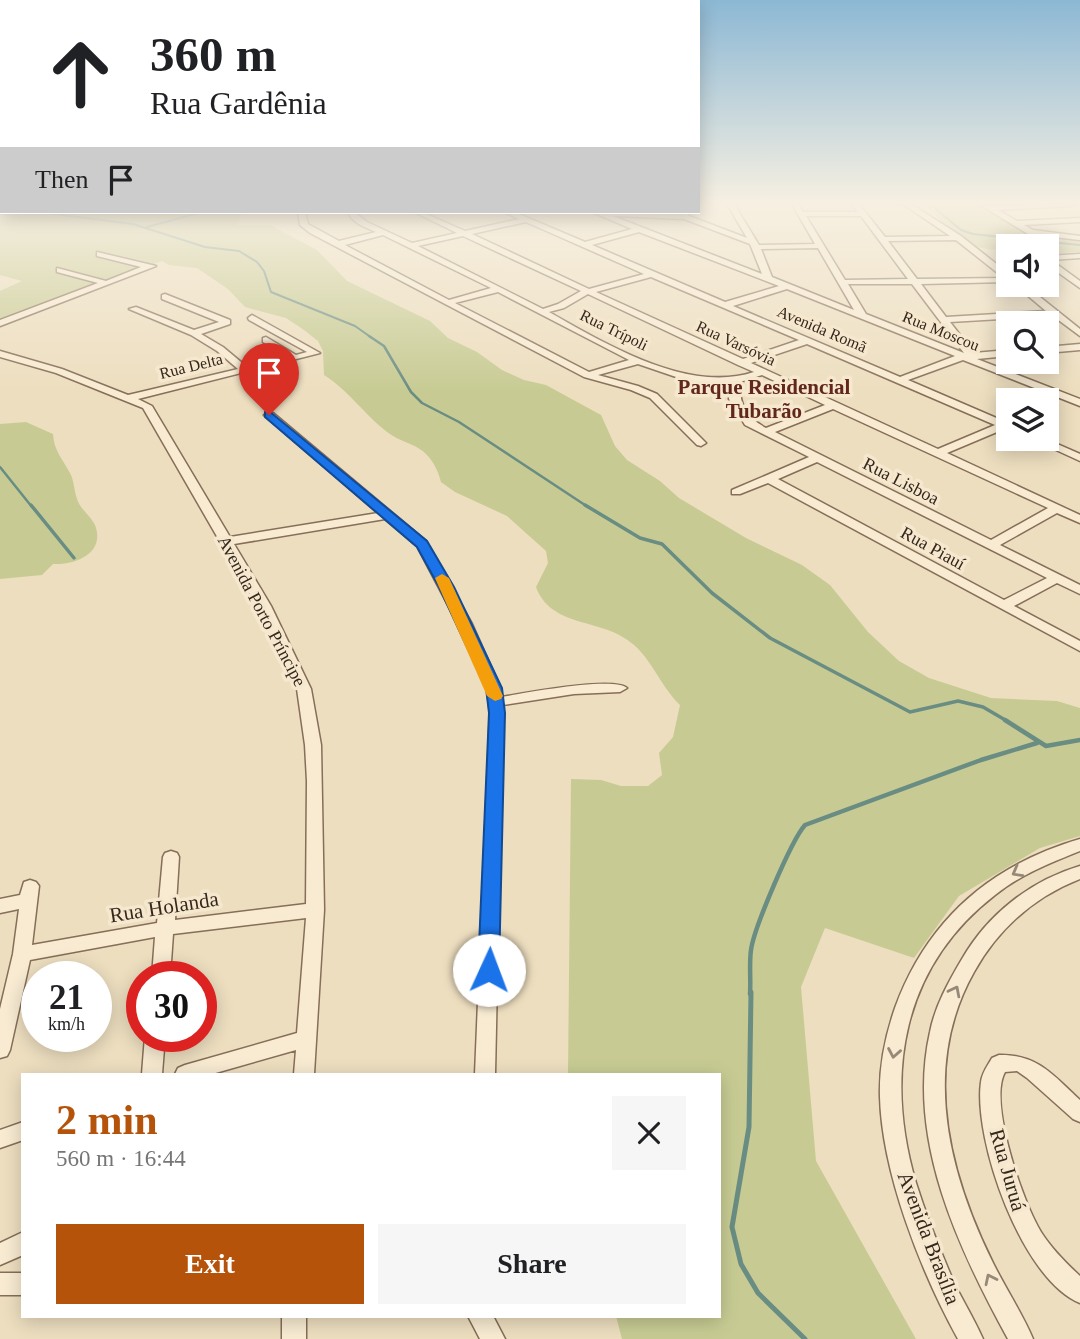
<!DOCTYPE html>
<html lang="en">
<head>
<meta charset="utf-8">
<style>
	:root { --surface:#fff; --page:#f6f6f6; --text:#202124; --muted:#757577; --accent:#b45309 }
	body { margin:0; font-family:Georgia,serif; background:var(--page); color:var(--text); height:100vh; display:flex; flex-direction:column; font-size:26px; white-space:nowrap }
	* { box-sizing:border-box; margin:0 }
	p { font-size:23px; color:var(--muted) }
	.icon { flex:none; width:38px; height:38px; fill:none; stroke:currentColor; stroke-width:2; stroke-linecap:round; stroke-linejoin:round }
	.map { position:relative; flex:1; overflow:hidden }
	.details { position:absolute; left:21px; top:1073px; width:700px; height:245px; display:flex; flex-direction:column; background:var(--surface); border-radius:0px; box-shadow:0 4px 18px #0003 }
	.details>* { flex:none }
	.guide { position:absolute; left:0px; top:0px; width:700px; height:214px; box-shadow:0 4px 18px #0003; background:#fff; color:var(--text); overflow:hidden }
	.tools { position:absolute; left:996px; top:234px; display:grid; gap:14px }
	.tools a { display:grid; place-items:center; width:63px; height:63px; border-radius:0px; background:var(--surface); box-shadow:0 4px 18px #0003; font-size:35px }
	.speed { position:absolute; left:21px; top:961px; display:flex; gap:14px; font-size:35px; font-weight:700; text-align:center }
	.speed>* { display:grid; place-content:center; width:91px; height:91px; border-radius:50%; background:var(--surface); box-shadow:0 4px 18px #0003; line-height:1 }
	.speed small { font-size:18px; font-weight:400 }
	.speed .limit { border:10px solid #d22; background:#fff; color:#111 }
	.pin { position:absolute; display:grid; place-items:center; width:60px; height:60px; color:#fff; margin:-72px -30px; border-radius:50% 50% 50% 0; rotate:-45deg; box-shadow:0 0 7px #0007 }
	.pin .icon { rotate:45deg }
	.me { position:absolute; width:77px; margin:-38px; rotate:2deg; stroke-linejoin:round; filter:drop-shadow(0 0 5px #0008) }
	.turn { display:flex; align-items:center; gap:24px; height:147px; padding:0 35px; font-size:32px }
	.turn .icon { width:91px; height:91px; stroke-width:2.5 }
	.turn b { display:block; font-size:49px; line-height:60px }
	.then { display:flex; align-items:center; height:66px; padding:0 35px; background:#0003; gap:14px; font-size:26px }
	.round { display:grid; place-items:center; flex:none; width:74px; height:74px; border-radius:0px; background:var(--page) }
	.headline { display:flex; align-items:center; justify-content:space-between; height:119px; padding:0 35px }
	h1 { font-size:42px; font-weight:600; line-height:52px; color:var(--accent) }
	.cta { display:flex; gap:14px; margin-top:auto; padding:14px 35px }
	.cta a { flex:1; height:80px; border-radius:0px; background:var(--accent); color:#fff; font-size:28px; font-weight:600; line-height:80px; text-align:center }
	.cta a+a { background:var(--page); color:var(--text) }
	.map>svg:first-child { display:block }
	.green { fill:#c7cb93 }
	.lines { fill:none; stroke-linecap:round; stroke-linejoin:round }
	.stream-far4 { stroke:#6a8d83; stroke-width:2 }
	.stream-far3 { stroke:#6a8d83; stroke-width:2.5 }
	.stream-far2 { stroke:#6a8d83; stroke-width:3.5 }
	.stream-far1 { stroke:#6a8d83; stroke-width:4.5 }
	.stream { stroke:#6a8d83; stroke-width:5 }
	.minor-casing { stroke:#866e58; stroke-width:3 }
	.minor { fill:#f8ebd2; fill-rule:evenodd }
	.oneway { stroke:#968977 }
	.route { fill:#1a73e8; stroke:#114b97; stroke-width:2 }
	.slow { fill:#f59e0b }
	.labels { text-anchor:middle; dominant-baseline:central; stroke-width:7; stroke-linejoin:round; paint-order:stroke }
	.far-street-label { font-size:16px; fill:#35271c; stroke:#f5e8ce }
	.street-label { font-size:18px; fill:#35271c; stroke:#f5e8ce }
	.far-district-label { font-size:21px; font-weight:bold; fill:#62271c; stroke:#f5e8ce }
	.near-street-label { font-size:21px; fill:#35271c; stroke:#f5e8ce }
</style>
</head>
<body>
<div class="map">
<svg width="1080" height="1339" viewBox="0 0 1080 1339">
	<rect width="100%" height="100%" fill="#eddebf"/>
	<path class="green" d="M0 204 2 212H242L238 225H270L317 250 347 281 430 321 448 338 477 352 502 370 524 380 546 385 601 415 615 446 627 460 660 481 679 498 746 538 802 565 830 585 868 632 899 661 929 678 991 698 1057 701 1080 708V836L1040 848 959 896 914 958 825 928 801 987 816 1161 916 1339H622L616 1316H719V1074H568L571 779 601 780 621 786H648L662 775 659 753 673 737 680 705C659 685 651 655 626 639 597 619 550 626 536 587L548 563 546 551 507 516 455 492 441 482C438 471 434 462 426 454 419 446 403 442 393 436 367 419 351 392 324 375L323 351 318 341 304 330 286 318 245 307 228 289 197 268 169 265 162 261 0 321V291L22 281 0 275Z
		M925 204H979L1027 235 1052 239 1080 238V252L1061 253 1047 250 1046 247H1008L992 250 963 244Z
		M26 422 53 434C54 451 62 458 70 473 74 480 74 490 77 499 80 509 90 515 95 525 106 554 74 565 53 564L42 575 0 579V424Z"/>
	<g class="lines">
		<path class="stream-far4" d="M930 204 961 230 973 234 1080 245
			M39 212 133 224 205 247 239 251 257 262 264 271 271 292 355 326 372 338
			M0 214 20 212
			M147 227 202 212"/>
		<path class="stream-far3" d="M369 336 384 346 411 392 422 403 459 422 588 507
			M0 467 32 507"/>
		<path class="stream-far2" d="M31 505 74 558
			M585 505 640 538 662 544 712 593 770 638 910 712 958 701 983 707 1007 721"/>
		<path class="stream-far1" d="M1005 720 1046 746 1080 740
			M750 994C751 980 749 964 751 950 754 928 791 841 805 825L981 760 1037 743"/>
		<path class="stream" d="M751 992 749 1127 732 1227 741 1264 758 1293 805 1339"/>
		<defs>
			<path id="minor" d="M727 204H734L759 245 815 244 792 204H798L803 212H858L852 204H859L885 237 950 236 903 204H911L961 236 1008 273V282L921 284 946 317 1046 311 1015 285H1025L1080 329V336L1053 316 950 322 974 353 1008 350V356L977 359 1080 399V406L963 360 908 380 1008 423V430L1004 429 947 453 1080 515V523L1057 513 1000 545 1080 585V594L1057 583 1014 606 1080 641V651L768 483 740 494H732V490L809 457 745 425 729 399 730 383 711 384 682 379 638 364 598 375 638 386 657 394 706 443 701 446 697 445 650 398 631 390 584 377 310 233 300 225 298 212H305L308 224 339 241 376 232C365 227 352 223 348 212H354L367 222 412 243 457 233 414 212H422L465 231 519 219 504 212H514L585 242 632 229 592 212 607 214 611 212 674 214 677 212H687L689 216 747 238ZM613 216 684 219 750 244 762 274ZM806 216H861L908 279 845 280ZM526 222 644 274 589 289 472 234ZM639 232 779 286 725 302 592 245ZM383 235 491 288 449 300 345 245ZM463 236 581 291 558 304 543 309 418 246ZM956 240 1004 278 917 279 888 241ZM818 248 854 310 772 277 761 249ZM651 277 799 340 743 359 596 292ZM848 284H912L964 353 866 314ZM787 289 955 356 900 377 733 306ZM498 292 629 360 589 372 455 303ZM588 294 738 365 754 372C688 394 606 344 549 312L564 308ZM807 344 995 425 938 449 751 363ZM762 375 825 405 766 428C746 417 739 405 740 382ZM833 409 1048 508 991 540 775 432ZM817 462 1047 578 1004 600 778 479Z
				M979 204 991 206 1074 204 1071 206 998 210 1017 221 1080 218V222L1024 225 1033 230 1080 236V240L1028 234Z
				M97 252 156 266 0 326V320L98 283 57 272V268L106 281 141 267 97 256Z
				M1080 254V258L1051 260 1080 281V288L1046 264V256Z
				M165 294 230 320V324L201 334 223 347 247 367 286 357 263 342V338L266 337 296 355 307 352 249 320 248 318 252 315 320 353 138 399 152 406 230 537 378 513 264 415 269 412 273 413 426 541 472 624 501 689 502 697C524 693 614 676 627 688L620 692 574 694 503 705 495 1074H475L490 713 487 689 458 624 417 546 385 519 234 544 271 606 311 689 321 745 324 910 314 1074H294L296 1050 212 1074H175L178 1068 185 1065 297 1033 306 918 173 934 170 976H152L155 937 30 960 10 1050 7 1056 0 1058V1009L13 954 19 909 0 913V899L20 895 24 882 30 880 36 882 39 886 32 945 157 923 163 857 165 853 171 851 177 853 179 857 175 920 306 904 307 781 305 745 297 689 257 606 143 408 56 373 0 357V351L62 369 128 395 238 369 217 351 191 335 129 309 136 307 194 330 219 322 162 299V295Z
				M1080 344V350L1046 353V347Z
				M1032 439H1046L1080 454V461Z
				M1080 839V851C1050 863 1020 875 995 895 902 967 884 1074 916 1183 927 1218 941 1253 956 1287 965 1304 975 1321 983 1339H958C921 1272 882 1173 880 1097 879 1067 885 1037 895 1008 927 920 991 865 1080 839Z
				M1080 866V879C1034 897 998 929 974 972 921 1066 948 1172 993 1263 1006 1289 1022 1313 1033 1339H1008C958 1248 906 1138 930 1032 935 1006 949 981 962 959 988 914 1030 881 1080 866Z
				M145 1036H165L162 1074H142Z
				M999 1055C1038 1054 1054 1076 1080 1100V1122L1073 1119 1027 1078 1017 1071 1005 1072C988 1102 1023 1203 1041 1232 1051 1248 1066 1263 1080 1276V1303C1022 1280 973 1140 981 1082 982 1073 988 1065 992 1058Z
				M23 1122V1140L0 1148V1130Z
				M23 1232V1255L0 1265V1243Z
				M0 1273H23V1295H0Z
				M282 1316H306V1339H282Z
				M468 1316H493L505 1339H480Z"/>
		</defs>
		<use href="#minor" class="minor-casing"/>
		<use href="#minor" class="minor"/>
	</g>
	<defs><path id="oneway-chevron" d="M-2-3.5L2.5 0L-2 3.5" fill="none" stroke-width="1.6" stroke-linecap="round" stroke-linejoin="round" transform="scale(1.75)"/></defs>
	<g class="oneway">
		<use href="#oneway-chevron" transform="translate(1017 872) rotate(151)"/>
		<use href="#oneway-chevron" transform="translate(955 991) rotate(-63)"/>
		<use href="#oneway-chevron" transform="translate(894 1053) rotate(100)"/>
		<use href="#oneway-chevron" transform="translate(990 1279) rotate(-116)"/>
	</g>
	<linearGradient id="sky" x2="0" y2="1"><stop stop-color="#8cb8d4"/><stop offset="0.52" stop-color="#f7f0e2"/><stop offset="1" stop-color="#f7f0e2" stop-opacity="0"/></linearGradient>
	<rect width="1080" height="391" fill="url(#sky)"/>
	<path class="route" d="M269 411 427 541 454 587 502 688 505 713 499 970 496 976 489 979 481 976 478 970 489 713 486 688 439 587 417 547 265 417V412Z"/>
	<path class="slow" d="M442 574 449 578 503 696 501 699 495 701 487 696 435 578Z"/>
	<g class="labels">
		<g class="far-street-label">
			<text transform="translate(822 329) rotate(23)">Avenida Romã</text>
			<text transform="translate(614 330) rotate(26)">Rua Trípoli</text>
			<text transform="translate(941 331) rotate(22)">Rua Moscou</text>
			<text transform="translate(736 343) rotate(25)">Rua Varsóvia</text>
			<text transform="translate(191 366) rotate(-14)">Rua Delta</text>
		</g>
		<g class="street-label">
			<text transform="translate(901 481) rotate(27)">Rua Lisboa</text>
			<text transform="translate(933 548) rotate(29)">Rua Piauí</text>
			<text transform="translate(262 611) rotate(62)">Avenida Porto Príncipe</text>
		</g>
		<g class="far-district-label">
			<text x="764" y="387">Parque Residencial<tspan x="764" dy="24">Tubarão</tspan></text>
		</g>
		<g class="near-street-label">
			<text transform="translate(164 907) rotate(-9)">Rua Holanda</text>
			<text transform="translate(1008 1170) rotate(74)">Rua Juruá</text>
			<text transform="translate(929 1238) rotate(69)">Avenida Brasília</text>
		</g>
	</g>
</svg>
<div class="tools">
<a><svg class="icon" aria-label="sound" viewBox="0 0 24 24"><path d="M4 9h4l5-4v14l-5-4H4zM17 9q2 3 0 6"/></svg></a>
<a><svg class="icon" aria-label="search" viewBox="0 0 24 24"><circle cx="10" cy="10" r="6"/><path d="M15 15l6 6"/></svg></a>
<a><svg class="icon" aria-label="layers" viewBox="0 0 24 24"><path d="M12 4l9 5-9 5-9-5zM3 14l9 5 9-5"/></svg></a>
</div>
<div class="speed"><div>21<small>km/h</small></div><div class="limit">30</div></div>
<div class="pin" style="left:269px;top:415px;background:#d93025"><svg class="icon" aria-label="arrive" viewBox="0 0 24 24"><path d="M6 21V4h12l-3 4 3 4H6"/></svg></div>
<svg class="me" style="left:489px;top:970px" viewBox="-20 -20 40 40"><circle r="19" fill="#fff"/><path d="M0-13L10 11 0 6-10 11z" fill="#1a73e8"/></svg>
<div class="guide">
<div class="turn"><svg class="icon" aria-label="ahead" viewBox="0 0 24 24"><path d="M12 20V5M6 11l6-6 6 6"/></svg><div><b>360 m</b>Rua Gardênia</div></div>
<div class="then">Then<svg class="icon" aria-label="arrive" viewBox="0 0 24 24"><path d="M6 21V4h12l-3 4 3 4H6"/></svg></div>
</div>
<section class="details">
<div class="headline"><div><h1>2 min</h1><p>560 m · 16:44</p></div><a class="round"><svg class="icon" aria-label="close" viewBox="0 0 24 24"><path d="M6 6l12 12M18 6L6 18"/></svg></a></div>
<div class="cta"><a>Exit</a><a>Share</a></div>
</section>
</div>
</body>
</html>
